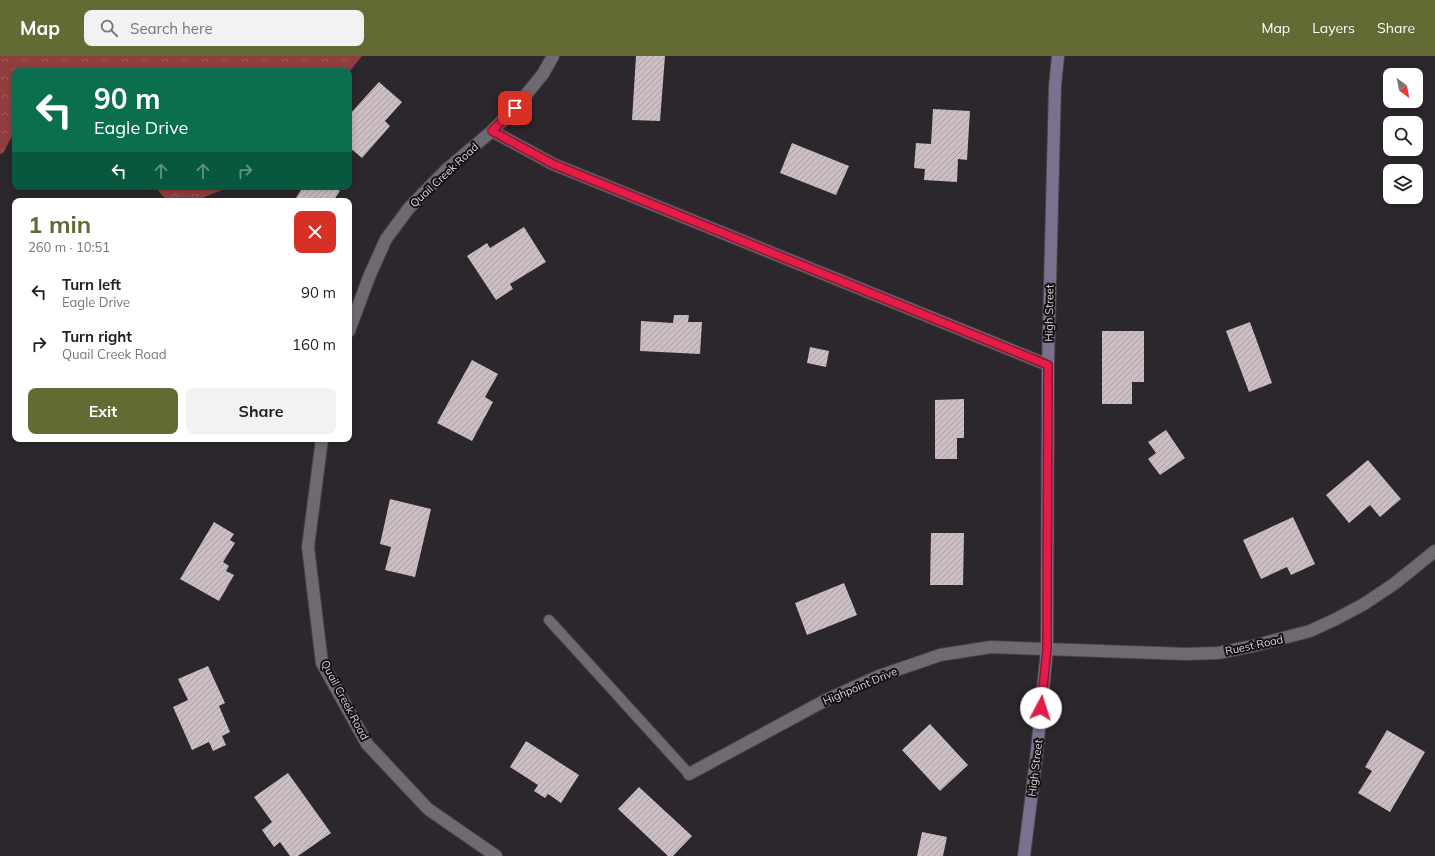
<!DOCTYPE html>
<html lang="en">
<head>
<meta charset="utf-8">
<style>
	:root { --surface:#fff; --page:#f2f2f2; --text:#222; --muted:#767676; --accent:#646a34 }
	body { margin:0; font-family:Mulish,sans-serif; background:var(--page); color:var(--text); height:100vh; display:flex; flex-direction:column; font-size:15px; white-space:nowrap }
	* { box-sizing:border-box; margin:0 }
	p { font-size:13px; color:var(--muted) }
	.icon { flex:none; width:22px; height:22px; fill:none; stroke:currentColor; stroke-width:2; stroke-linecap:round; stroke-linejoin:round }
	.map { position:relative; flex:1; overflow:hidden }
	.sheet { position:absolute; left:12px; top:142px; width:340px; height:244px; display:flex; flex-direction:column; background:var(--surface); border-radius:8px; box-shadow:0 2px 6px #0003 }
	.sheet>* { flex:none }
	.banner { position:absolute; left:12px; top:12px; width:340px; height:122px; border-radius:8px; box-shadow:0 2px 6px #0003; background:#0b6e4f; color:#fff; overflow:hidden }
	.needle { width:26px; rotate:148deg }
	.fabs { position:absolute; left:1383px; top:12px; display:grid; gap:8px }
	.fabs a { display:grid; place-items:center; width:40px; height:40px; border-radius:8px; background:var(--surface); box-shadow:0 2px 6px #0003; font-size:20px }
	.pin { position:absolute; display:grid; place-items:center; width:34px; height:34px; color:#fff; margin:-17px; border-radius:8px; box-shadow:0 2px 6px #0006 }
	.me { position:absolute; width:44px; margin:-22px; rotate:5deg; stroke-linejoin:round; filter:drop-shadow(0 0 3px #0008) }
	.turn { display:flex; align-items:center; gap:14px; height:84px; padding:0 16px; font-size:18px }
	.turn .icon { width:52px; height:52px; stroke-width:2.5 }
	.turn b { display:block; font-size:28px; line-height:34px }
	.lanes { display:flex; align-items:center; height:38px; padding:0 16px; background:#0003; justify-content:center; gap:20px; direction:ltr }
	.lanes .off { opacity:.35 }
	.round { display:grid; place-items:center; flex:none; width:42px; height:42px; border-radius:8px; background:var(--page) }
	.summary { display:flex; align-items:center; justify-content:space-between; height:68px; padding:0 16px }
	h1 { font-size:24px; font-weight:700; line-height:30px; color:var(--accent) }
	.button { display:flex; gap:8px; margin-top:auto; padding:8px 16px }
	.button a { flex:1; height:46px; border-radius:8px; background:var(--accent); color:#fff; font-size:16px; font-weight:700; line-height:46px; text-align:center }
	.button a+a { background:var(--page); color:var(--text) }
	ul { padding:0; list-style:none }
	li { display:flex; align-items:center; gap:12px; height:52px; padding:0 16px }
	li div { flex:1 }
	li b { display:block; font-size:15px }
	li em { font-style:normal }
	header { display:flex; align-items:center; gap:24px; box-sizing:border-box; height:56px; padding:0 20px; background:var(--accent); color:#fff }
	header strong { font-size:19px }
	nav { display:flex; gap:22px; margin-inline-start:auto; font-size:14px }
	.search { width:280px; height:36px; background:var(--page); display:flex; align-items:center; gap:10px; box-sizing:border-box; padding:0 14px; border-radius:8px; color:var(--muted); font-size:15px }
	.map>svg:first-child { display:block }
	.forest { fill:url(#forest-crowns) }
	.building { fill:url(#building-hatch) }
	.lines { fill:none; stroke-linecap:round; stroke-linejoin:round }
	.lane-casing { stroke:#474248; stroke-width:12 }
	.street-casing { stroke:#474248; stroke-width:14 }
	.secondary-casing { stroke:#474248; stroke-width:14 }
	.lane { stroke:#6f6971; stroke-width:10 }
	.street { stroke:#6f6971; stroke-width:12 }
	.secondary { stroke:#79728e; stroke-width:12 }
	.route-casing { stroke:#92132f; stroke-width:10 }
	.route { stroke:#e11d48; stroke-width:7 }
	.labels { text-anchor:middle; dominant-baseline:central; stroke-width:4; stroke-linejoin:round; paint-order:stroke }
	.street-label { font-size:11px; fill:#d9d5d9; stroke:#131013 }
</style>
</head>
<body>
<header>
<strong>Map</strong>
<div class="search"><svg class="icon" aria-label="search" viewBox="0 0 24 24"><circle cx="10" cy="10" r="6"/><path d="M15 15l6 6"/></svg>Search here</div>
<nav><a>Map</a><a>Layers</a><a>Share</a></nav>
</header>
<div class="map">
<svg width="1435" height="800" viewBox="0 0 1435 800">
	<defs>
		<pattern id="forest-crowns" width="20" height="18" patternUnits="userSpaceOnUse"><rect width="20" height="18" fill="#903d3d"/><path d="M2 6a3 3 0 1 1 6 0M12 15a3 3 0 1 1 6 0" fill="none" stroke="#9f5858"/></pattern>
		<pattern id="building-hatch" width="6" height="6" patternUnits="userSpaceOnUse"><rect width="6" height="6" fill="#cabec3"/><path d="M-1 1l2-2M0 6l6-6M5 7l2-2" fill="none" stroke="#a89ea2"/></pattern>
	</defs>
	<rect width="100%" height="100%" fill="#2c262d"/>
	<path class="forest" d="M0 0H362L349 16 15 15V75L3 97 0 98Z
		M155 131H229L200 143V145H167Z"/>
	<path class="building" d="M636 0H665L660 65 632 64Z
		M379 26 402 46 385 65 390 70 362 102 349 91V59Z
		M933 53 970 55 967 104 958 103 957 126 924 124 925 113 914 112 916 87 931 88Z
		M792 87 849 110 836 139 780 117Z
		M303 131H333L340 135 333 145H294Z
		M524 171 546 206 510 228 513 233 496 244 467 200 487 187 490 192Z
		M674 259H689L688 266H702L700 298 640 295 641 265 673 267Z
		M1250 266 1272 327 1249 336 1226 275Z
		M1102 275H1144V326H1132V348H1102Z
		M810 291 829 295 826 311 807 307Z
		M472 304 498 318 485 341 493 346 472 385 437 367Z
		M964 343V382H957V403H935V344Z
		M1166 374 1185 402 1160 419 1148 403 1156 397 1148 386Z
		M1368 404 1401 443 1380 461 1370 449 1349 467 1326 439Z
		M390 443 431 453 415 521 385 514 391 491 380 488Z
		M1293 461 1315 508 1291 519 1287 511 1261 523 1243 484Z
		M214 466 234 478 230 484 235 487 223 506 229 510 226 515 234 519 219 545 180 523Z
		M931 477H964L963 529H930Z
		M844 527 857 559 807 579 795 547Z
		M208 610 225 647 219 650 230 676 222 680 226 689 213 695 209 686 192 694 173 651 188 644 178 623Z
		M930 668 968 709 940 735 902 694Z
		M1387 674 1425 696 1390 756 1358 737 1372 715 1365 711Z
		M526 685 579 719 561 747 548 738 545 742 534 735 538 729 510 711Z
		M288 717 331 777 298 800H290L280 786 274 791 262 774 272 766 254 741Z
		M639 731 692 780 673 800H668L618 753Z
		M922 776 947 781 943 800H917Z"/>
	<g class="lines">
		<defs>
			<path id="lane" d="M549 564 689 718"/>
			<path id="street" d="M492 75 553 108 1048 309
				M349 275 369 221 386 183 409 152 447 113 492 75 515 52 543 18 553 0
				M322 383 308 491 322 607 367 688 428 753 496 800
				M689 718 826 644 879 620 940 599 991 591 1186 598 1218 597 1253 590 1310 575 1336 563 1364 548 1394 528 1435 495"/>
			<path id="secondary" d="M1024 800 1036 704 1047 593 1048 309 1055 30 1058 0"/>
		</defs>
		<use href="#lane" class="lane-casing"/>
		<use href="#street" class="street-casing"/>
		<use href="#secondary" class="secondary-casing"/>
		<use href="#lane" class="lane"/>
		<use href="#street" class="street"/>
		<use href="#secondary" class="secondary"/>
	</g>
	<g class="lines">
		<defs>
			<path id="route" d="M515 52 492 75 553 108 1048 309 1047 593 1041 652"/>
		</defs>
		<use href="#route" class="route-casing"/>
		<use href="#route" class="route"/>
	</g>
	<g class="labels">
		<g class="street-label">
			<text transform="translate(444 119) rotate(-43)">Quail Creek Road</text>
			<text transform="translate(1049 257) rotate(-89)">High Street</text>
			<text transform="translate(1254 589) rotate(-12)">Ruest Road</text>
			<text transform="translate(860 630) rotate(-23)">Highpoint Drive</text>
			<text transform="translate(345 644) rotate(62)">Quail Creek Road</text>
			<text transform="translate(1035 712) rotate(-83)">High Street</text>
		</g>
	</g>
</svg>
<div class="fabs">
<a><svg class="needle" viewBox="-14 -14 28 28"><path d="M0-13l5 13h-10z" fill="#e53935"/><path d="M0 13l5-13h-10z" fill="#767676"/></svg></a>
<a><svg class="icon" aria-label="search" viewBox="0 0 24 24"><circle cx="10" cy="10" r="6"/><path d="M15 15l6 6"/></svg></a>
<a><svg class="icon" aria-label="layers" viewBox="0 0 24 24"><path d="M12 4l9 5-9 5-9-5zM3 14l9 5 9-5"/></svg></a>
</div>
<div class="pin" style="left:515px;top:52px;background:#d93025"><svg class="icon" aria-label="arrive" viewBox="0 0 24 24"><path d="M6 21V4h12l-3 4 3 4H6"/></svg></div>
<svg class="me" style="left:1041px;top:652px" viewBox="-20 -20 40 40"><circle r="19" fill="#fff"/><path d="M0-13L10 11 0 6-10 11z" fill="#e11d48"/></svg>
<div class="banner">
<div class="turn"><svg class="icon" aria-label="left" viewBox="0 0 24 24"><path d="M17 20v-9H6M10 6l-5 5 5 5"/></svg><div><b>90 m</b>Eagle Drive</div></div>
<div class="lanes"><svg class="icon" aria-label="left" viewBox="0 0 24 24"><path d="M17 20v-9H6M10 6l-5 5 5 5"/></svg><svg class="icon off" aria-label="ahead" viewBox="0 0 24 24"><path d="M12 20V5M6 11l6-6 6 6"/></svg><svg class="icon off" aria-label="ahead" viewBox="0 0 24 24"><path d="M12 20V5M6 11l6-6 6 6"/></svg><svg class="icon off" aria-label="right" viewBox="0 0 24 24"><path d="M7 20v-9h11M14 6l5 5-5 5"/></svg></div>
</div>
<section class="sheet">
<div class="summary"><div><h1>1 min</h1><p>260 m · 10:51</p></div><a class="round" style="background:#d93025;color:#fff"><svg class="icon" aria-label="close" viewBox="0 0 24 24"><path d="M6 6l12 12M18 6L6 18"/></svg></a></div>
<ul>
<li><svg class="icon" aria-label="left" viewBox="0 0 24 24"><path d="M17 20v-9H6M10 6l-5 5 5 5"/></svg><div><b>Turn left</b><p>Eagle Drive</p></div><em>90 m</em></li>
<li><svg class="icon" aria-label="right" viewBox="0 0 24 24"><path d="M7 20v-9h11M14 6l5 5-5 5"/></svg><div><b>Turn right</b><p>Quail Creek Road</p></div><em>160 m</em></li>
</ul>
<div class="button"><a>Exit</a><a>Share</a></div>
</section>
</div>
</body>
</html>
